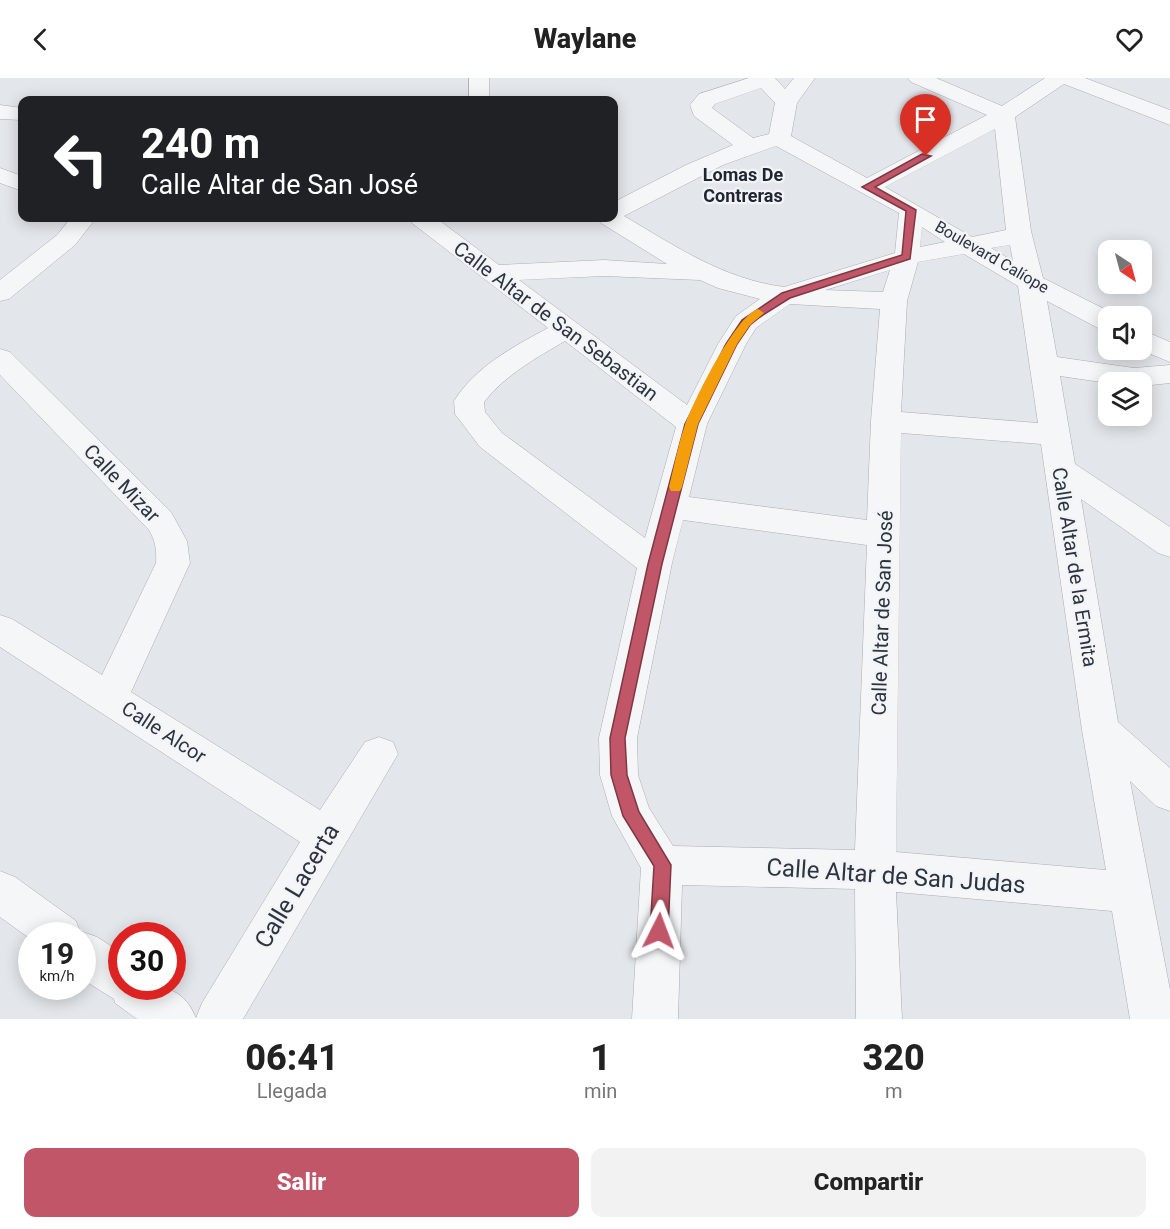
<!DOCTYPE html>
<html lang="es">
<head>
<meta charset="utf-8">
<style>
	:root { --surface:#fff; --page:#f2f2f2; --text:#222; --muted:#767676; --accent:#c05667 }
	body { margin:0; font-family:Roboto,sans-serif; background:var(--page); color:var(--text); height:100vh; display:flex; flex-direction:column; font-size:22px; white-space:nowrap }
	* { box-sizing:border-box; margin:0 }
	p { font-size:20px; color:var(--muted) }
	.icon { flex:none; width:33px; height:33px; fill:none; stroke:currentColor; stroke-width:2; stroke-linecap:round; stroke-linejoin:round }
	.map { position:relative; height:941px; overflow:hidden }
	.sheet { display:flex; flex-direction:column; background:var(--surface); flex:1 }
	.sheet>* { flex:none }
	.guide { position:absolute; left:18px; top:18px; width:600px; height:126px; border-radius:12px; box-shadow:0 3px 15px #0003; background:#202124; color:#fff; overflow:hidden }
	.needle { width:39px; rotate:144deg }
	.controls { position:absolute; left:1098px; top:162px; display:grid; gap:12px }
	.controls a { display:grid; place-items:center; width:54px; height:54px; border-radius:12px; background:var(--surface); box-shadow:0 3px 15px #0003; font-size:30px }
	.speed { position:absolute; left:18px; top:844px; display:flex; gap:12px; font-size:30px; font-weight:700; text-align:center }
	.speed>* { display:grid; place-content:center; width:78px; height:78px; border-radius:50%; background:var(--surface); box-shadow:0 3px 15px #0003; line-height:1 }
	.speed small { font-size:15px; font-weight:400 }
	.speed .limit { border:9px solid #d22; background:#fff; color:#111 }
	.pin { position:absolute; display:grid; place-items:center; width:51px; height:51px; color:#fff; margin:-62px -26px; border-radius:50% 50% 50% 0; rotate:-45deg; box-shadow:0 0 6px #0007 }
	.pin .icon { rotate:45deg }
	.me { position:absolute; width:66px; margin:-33px; rotate:3deg; stroke-linejoin:round; filter:drop-shadow(0 0 4px #0008) }
	.turn { display:flex; align-items:center; gap:21px; height:126px; padding:0 24px; font-size:27px }
	.turn .icon { width:78px; height:78px; stroke-width:2.5 }
	.turn b { display:block; font-size:42px; line-height:51px }
	.eta { display:flex; justify-content:space-evenly; align-items:center; height:102px; text-align:center }
	.eta b { font-size:36px; font-weight:800; line-height:42px }
	.cta { display:flex; gap:12px; margin-top:auto; padding:12px 24px }
	.cta a { flex:1; height:69px; border-radius:12px; background:var(--accent); color:#fff; font-size:24px; font-weight:800; line-height:69px; text-align:center }
	.cta a+a { background:var(--page); color:var(--text) }
	header { display:flex; justify-content:space-between; align-items:center; height:78px; padding:0 24px; background:var(--surface); font-size:27px; font-weight:800 }
	.map>svg:first-child { display:block }
	.lines { fill:none; stroke-linecap:round; stroke-linejoin:round }
	.street-casing { stroke:#a9adb4; stroke-width:1 }
	.street { fill:#f5f6f8; fill-rule:evenodd }
	.route { fill:#c05667; stroke:#7d3843; stroke-width:1.5 }
	.slow { fill:#f59e0b }
	.labels { text-anchor:middle; dominant-baseline:central; stroke-width:4.5; stroke-linejoin:round; paint-order:stroke }
	.far-street-label { font-size:16px; fill:#2d3440; stroke:#f2f4f7 }
	.far-quarter-label { font-size:18px; font-weight:bold; fill:#1f2531; stroke:#f2f4f7 }
	.street-label { font-size:20px; fill:#2d3440; stroke:#f2f4f7 }
	.near-street-label { font-size:24px; fill:#2d3440; stroke:#f2f4f7 }
</style>
</head>
<body>
<header><svg class="icon" aria-label="back" viewBox="0 0 24 24"><path d="M15 5l-7 7 7 7"/></svg>Waylane<svg class="icon" aria-label="heart" viewBox="0 0 24 24"><path d="M12 20l-8-8c-3-5 5-10 8-4 3-6 11-1 8 4z"/></svg></header>
<div class="map">
<svg width="1170" height="941" viewBox="0 0 1170 941">
	<rect width="100%" height="100%" fill="#e3e6ea"/>
	<g class="lines">
		<defs>
			<path id="street" d="M469 0H489V22H469Z
				M749 0H775L785 11 794 0H815L797 25 791 58 867 100 987 37 911 4 908 0H936L1002 28 1045 0H1085L1170 32V47L1064 6 1015 39 1031 153 1043 200 1118 238H1108V253L1098 250 1047 223 1057 279 1134 290 1170 287V305L1142 308V304L1108 305 1060 298 1075 386 1170 449V479L1158 475 1081 421 1118 644 1170 690V733L1156 728 1130 703 1170 912V941H1130L1112 833 896 814 902 941H856L855 811 682 807 678 941H632L641 790 612 738 600 697 599 660 637 490 480 369 455 336 454 323C476 288 513 269 548 250L412 145 409 140H436L499 187 604 182 667 186 601 145 598 140H614V124L686 87 733 67 694 38 690 27 699 16ZM761 10 775 25 769 56 753 60 712 30 715 26ZM995 51 1006 152 972 159 885 109ZM776 68 899 135 895 175 784 209C723 201 675 168 624 138L723 87ZM922 149 945 164 920 169ZM1010 167 1013 183 991 170ZM964 176 1018 208 1038 345 901 334 907 223 918 184ZM890 192 883 214 824 212H825ZM604 198 700 202 718 210 760 221 736 238 718 266 687 327 519 202ZM790 226 880 231 871 343 867 442 689 419 707 346 746 266 756 250ZM565 263 676 349 645 460 502 355 485 334 484 324C505 297 536 280 565 263ZM901 355 1041 366 1082 652 1106 792 896 774ZM683 442 867 467 855 772 673 768 649 730 638 697 637 660 672 485Z
				M0 27 22 30V42L0 41Z
				M0 90 22 98V113L0 105Z
				M71 140H96L75 167 9 221 0 223V202L57 157Z
				M1142 252 1170 264V284L1141 272Z
				M0 271 10 274 171 434 187 463 190 485 131 614 320 732 365 664 379 659 393 664 398 676 243 941H137L115 925 114 921 82 901V858H32V862L0 839V793L15 799 76 843 80 853 97 859 122 875V909C155 909 181 903 196 940L202 925 300 764 0 569V537L12 541 102 597 156 485C157 472 155 462 149 452L0 297Z"/>
		</defs>
		<use href="#street" class="street-casing"/>
		<use href="#street" class="street"/>
	</g>
	<path class="route" d="M922 76 931 78 875 109 916 132 910 181 790 220 760 239 750 247 737 266 698 346 662 486 625 660 627 697 639 734 671 787 668 853 665 859 659 862 653 859 650 853 654 788 623 738 611 697 610 660 648 486 685 346 726 266 742 242 782 215 902 177 906 133 862 109Z"/>
	<path class="slow" d="M758 231 764 235 750 247 737 266 698 346 682 409 680 413H671L669 409C674 389 678 367 685 347 694 322 735 239 758 231Z"/>
	<g class="labels">
		<g class="far-street-label">
			<text transform="translate(992 179) rotate(30)">Boulevard Calíope</text>
		</g>
		<g class="far-quarter-label">
			<text x="743" y="96">Lomas De<tspan x="743" dy="21">Contreras</tspan></text>
		</g>
		<g class="street-label">
			<text transform="translate(556 243) rotate(37)">Calle Altar de San Sebastian</text>
			<text transform="translate(122 405) rotate(46)">Calle Mizar</text>
			<text transform="translate(1075 489) rotate(81)">Calle Altar de la Ermita</text>
			<text transform="translate(882 535) rotate(-88)">Calle Altar de San José</text>
			<text transform="translate(164 654) rotate(33)">Calle Alcor</text>
		</g>
		<g class="near-street-label">
			<text transform="translate(896 798) rotate(4)">Calle Altar de San Judas</text>
			<text transform="translate(297 808) rotate(-59)">Calle Lacerta</text>
		</g>
	</g>
</svg>
<div class="controls">
<a><svg class="needle" viewBox="-14 -14 28 28"><path d="M0-13l5 13h-10z" fill="#e53935"/><path d="M0 13l5-13h-10z" fill="#767676"/></svg></a>
<a><svg class="icon" aria-label="sound" viewBox="0 0 24 24"><path d="M4 9h4l5-4v14l-5-4H4zM17 9q2 3 0 6"/></svg></a>
<a><svg class="icon" aria-label="layers" viewBox="0 0 24 24"><path d="M12 4l9 5-9 5-9-5zM3 14l9 5 9-5"/></svg></a>
</div>
<div class="speed"><div>19<small>km/h</small></div><div class="limit">30</div></div>
<div class="pin" style="left:926px;top:78px;background:#d93025"><svg class="icon" aria-label="arrive" viewBox="0 0 24 24"><path d="M6 21V4h12l-3 4 3 4H6"/></svg></div>
<svg class="me" style="left:659px;top:853px" viewBox="-20 -20 40 40"><path d="M0-17L14 15 0 8-14 15z" fill="#c05667" stroke="#fff" stroke-width="4"/></svg>
<div class="guide">
<div class="turn"><svg class="icon" aria-label="left" viewBox="0 0 24 24"><path d="M17 20v-9H6M10 6l-5 5 5 5"/></svg><div><b>240 m</b>Calle Altar de San José</div></div>
</div>
</div>
<section class="sheet">
<div class="eta">
<div><b>06:41</b><p>Llegada</p></div>
<div><b>1</b><p>min</p></div>
<div><b>320</b><p>m</p></div>
</div>
<div class="cta"><a>Salir</a><a>Compartir</a></div>
</section>
</body>
</html>
